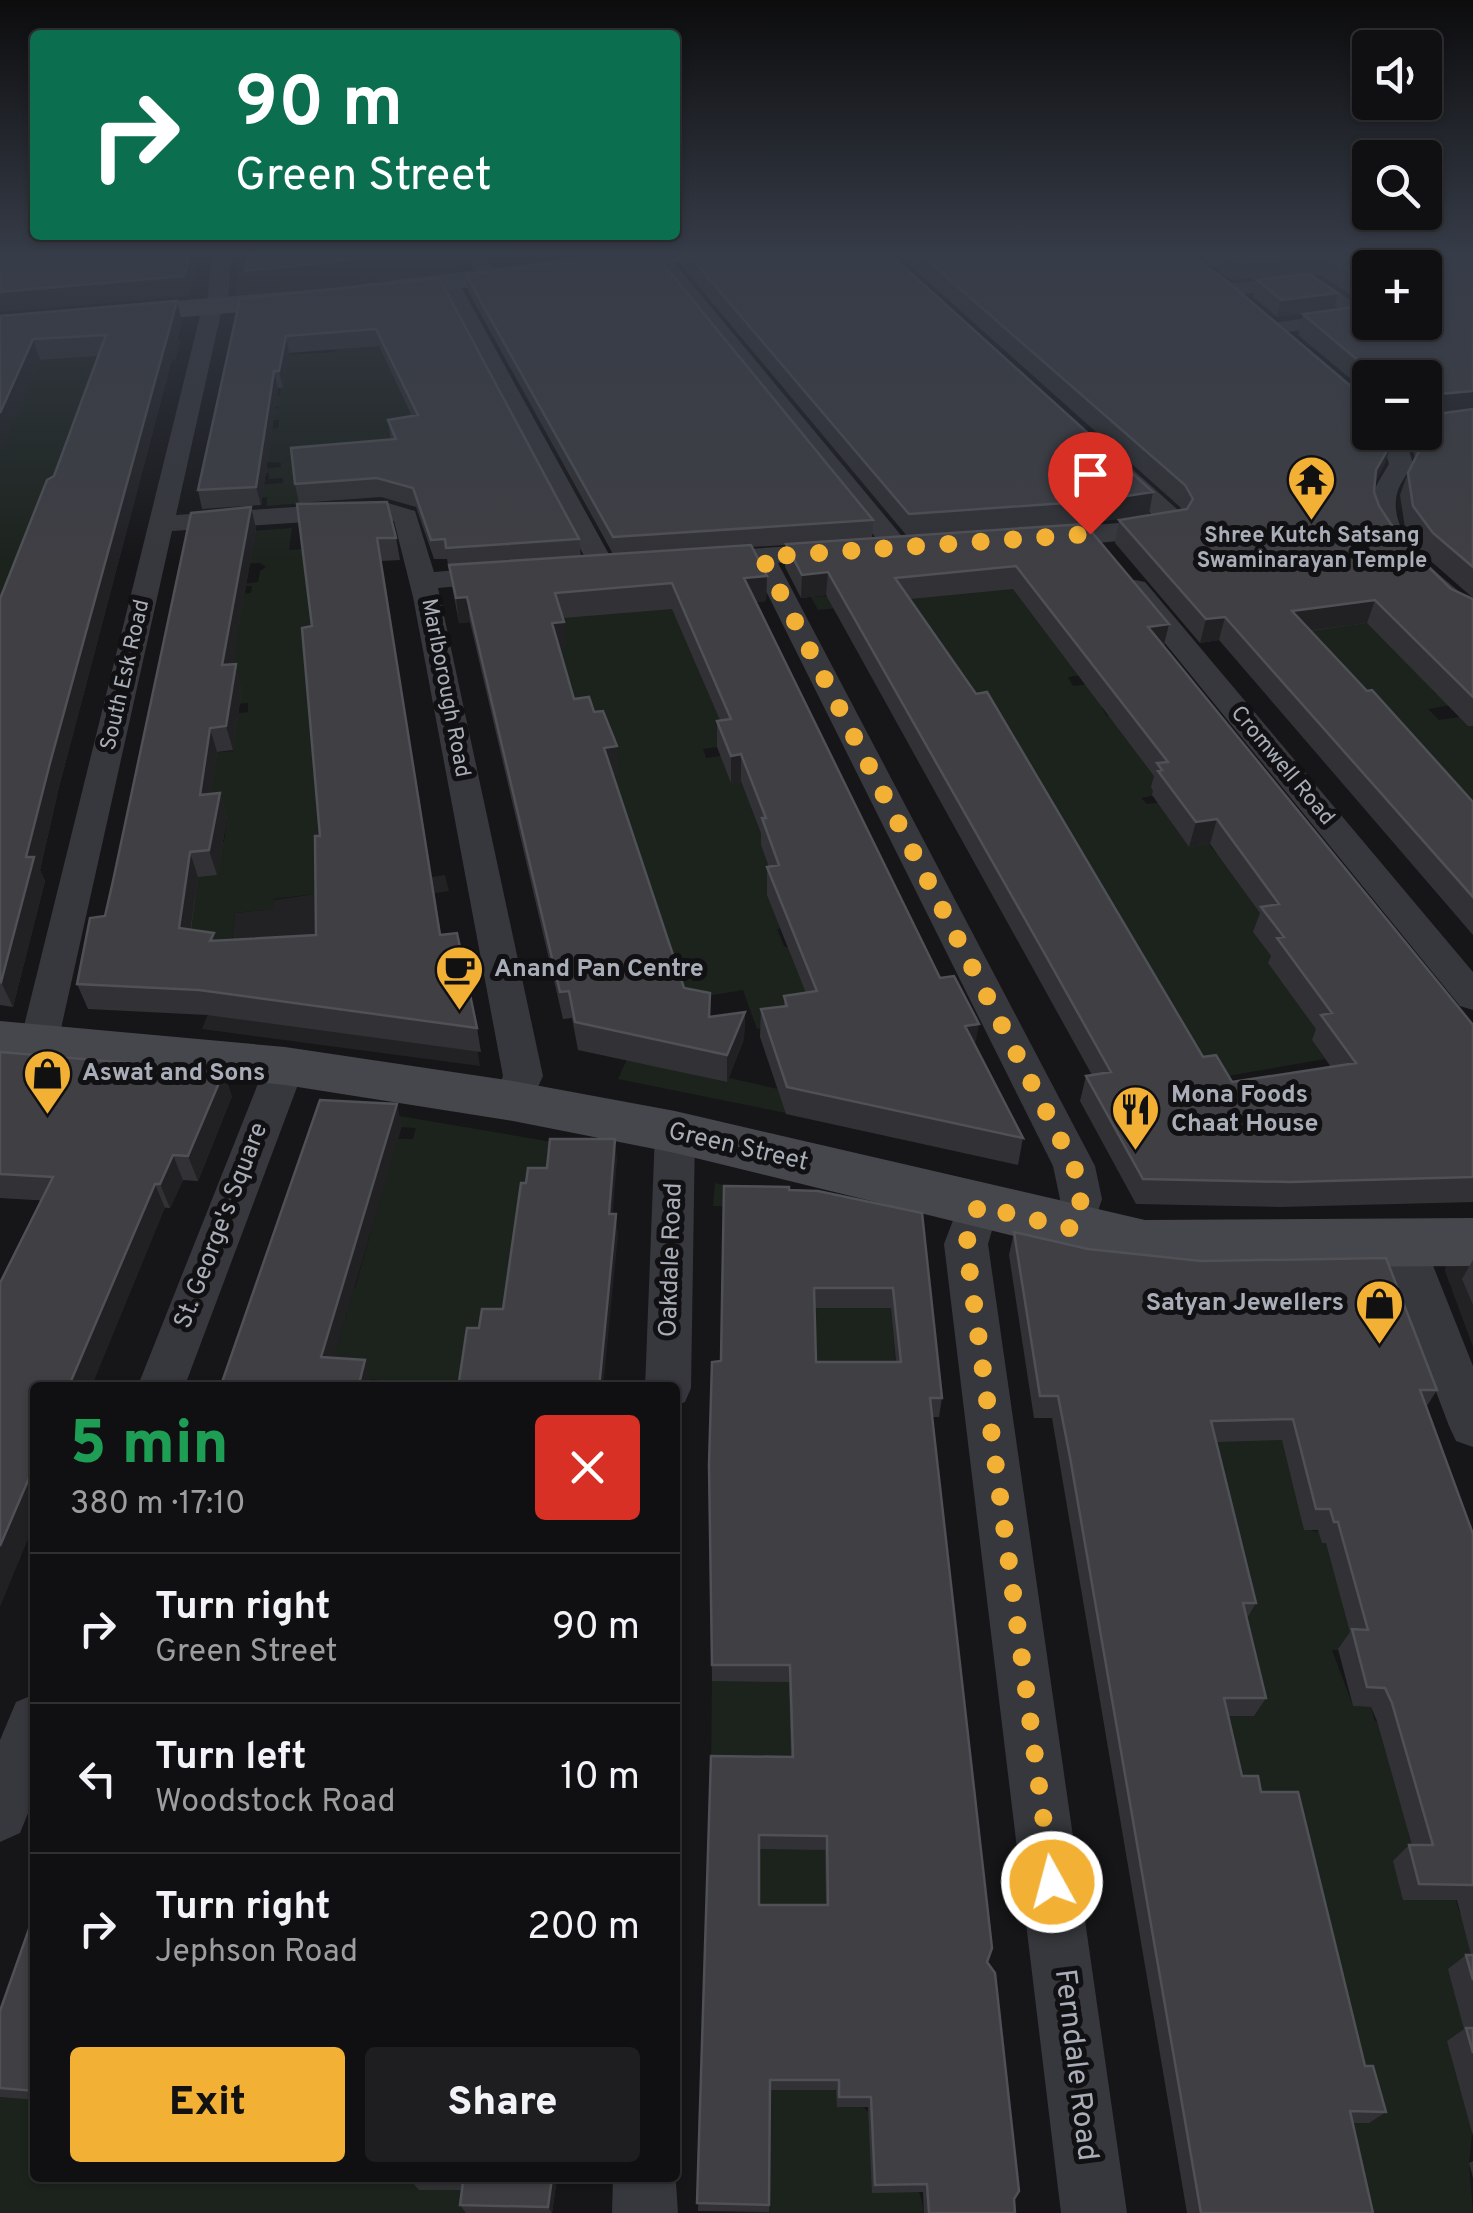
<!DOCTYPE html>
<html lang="en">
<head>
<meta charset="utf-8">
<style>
	:root { --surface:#101012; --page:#1e1e20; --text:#f1f3f6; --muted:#9c9d9f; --line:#303032; --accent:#f2b134 }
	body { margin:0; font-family:Overpass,sans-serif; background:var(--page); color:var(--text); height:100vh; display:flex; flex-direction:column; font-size:38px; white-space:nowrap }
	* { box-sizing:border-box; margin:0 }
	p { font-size:32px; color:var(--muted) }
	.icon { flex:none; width:55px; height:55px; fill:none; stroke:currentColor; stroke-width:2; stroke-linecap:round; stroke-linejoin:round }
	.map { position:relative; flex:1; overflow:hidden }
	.side { position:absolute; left:30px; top:1382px; width:650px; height:800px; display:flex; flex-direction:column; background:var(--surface); border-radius:10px; box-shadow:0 2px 8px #0004,0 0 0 2px var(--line) }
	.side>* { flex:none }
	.hud { position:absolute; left:30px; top:30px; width:650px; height:210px; border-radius:10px; box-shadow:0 2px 8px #0004,0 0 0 2px var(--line); background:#0b6e4f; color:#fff; overflow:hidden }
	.controls { position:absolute; left:1352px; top:30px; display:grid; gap:20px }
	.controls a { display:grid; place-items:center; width:90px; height:90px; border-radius:10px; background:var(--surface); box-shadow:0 2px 8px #0004,0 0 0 2px var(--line); font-size:50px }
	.pin { position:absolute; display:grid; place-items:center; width:85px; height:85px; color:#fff; margin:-102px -42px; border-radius:50% 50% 50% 0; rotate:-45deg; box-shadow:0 0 10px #0007 }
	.pin .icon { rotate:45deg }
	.me { position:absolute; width:110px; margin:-55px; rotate:353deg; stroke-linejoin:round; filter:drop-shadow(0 0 8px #0008) }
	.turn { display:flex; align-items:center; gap:35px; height:210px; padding:0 40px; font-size:45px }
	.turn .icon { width:130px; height:130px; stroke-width:2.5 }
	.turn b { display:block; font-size:70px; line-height:85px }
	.round { display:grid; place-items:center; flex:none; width:105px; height:105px; border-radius:10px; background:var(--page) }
	.overview { display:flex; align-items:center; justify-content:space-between; height:170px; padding:0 40px }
	h1 { font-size:60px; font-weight:800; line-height:75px; color:#1e9e55 }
	.primary-button { display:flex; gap:20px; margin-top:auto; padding:20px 40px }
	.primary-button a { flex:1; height:115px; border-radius:10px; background:var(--accent); color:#111; font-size:40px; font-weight:800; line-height:115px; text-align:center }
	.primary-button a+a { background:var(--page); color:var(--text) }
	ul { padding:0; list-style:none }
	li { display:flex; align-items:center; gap:30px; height:150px; padding:0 40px; border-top:2px solid var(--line) }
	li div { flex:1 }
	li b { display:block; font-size:38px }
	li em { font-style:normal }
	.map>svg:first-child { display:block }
	.built { fill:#222225 }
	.green { fill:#1c231d }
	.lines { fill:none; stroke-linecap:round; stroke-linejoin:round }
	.minor { fill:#37383d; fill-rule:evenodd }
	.secondary { fill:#45474d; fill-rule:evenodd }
	.wall { fill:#323236; fill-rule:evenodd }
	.shaded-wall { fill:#212124 }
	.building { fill:#3f3f44; stroke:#4f5156; stroke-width:2.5; fill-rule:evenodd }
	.route { stroke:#f2b134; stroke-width:18; stroke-dasharray:0 32.4 }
	.labels { text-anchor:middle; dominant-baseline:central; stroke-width:10; stroke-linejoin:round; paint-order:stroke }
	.far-poi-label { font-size:22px; font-weight:bold; fill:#a8adb8; stroke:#111113 }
	.far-street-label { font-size:22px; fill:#a8adb8; stroke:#111113 }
	.poi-label { font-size:25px; font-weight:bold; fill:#a8adb8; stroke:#111113; text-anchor:start }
	.street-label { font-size:25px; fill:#a8adb8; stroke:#111113 }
	.near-street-label { font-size:30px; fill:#a8adb8; stroke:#111113 }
</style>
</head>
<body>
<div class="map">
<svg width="1473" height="2213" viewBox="0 0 1473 2213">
	<rect width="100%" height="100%" fill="#161618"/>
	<path class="built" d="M328 254H456L461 274 235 299 239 265 327 259Z
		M445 875 449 891 336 908 399 967 463 957 480 1066 202 1029 230 959 235 913 272 909 274 900Z
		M1473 1260V1347L1445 1271 1446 1265Z"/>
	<path class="green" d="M380 327 452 500 316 481 315 502 267 506V497L257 498 242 486 283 483V478L269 479V473L246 474 247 470 281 467V463L266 462 258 429 278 428 279 420H266L254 410 280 408 256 397 280 395 281 385 264 356 336 352 328 334Z
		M181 340 176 360 139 362 0 658V445L12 426 8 425 0 348Z
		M292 528 289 550 312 548 322 893 274 899 273 909 235 913 230 959 103 925 193 909 197 886 173 888 183 846 224 842 227 818 187 821 197 754 233 751 235 731 223 715 248 712V703L205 707 224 689 241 594 251 593 252 586 224 587 258 582 260 571 266 567 260 563 227 565 251 531Z
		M1139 552 1374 621 1436 694 1467 690 1458 704 1428 709 1439 720 1460 717 1473 726V842Z
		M1035 585 1091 674 1068 677 1073 686 1099 683 1123 705 1102 708 1107 716 1132 713 1162 770 1152 788 1156 795 1141 798 1147 804 1173 801 1217 854 1224 852 1266 917 1254 933 1275 962 1269 964 1281 981 1372 1002 1312 1040 1325 1059 1164 1087 889 603 818 610 811 597Z
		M681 608 731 745 703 749 706 758 736 754 783 775 802 924 777 929 784 946 836 969 783 1024 757 1029 743 990 612 1012 515 654 566 647 533 612Z
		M627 1059 726 1082 729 1078 778 1089 786 1113 618 1079Z
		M364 1110 611 1152 543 1387H380L381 1380 298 1375 332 1361 347 1313 317 1311 325 1286 355 1288 397 1139H413L416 1128 327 1122Z
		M715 1183 836 1213 842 1307 891 1308 897 1381H815L787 1207 713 1206Z
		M1287 1413 1304 1529 1383 1544V1649L1332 1650 1353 1706 1371 1707 1375 1721 1442 1722 1456 1900 1460 1914H1473V2023L1448 2041 1473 2124 1469 2164 1473 2213H1354L1324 2122H1368L1249 1809 1170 1477 1201 1442Z
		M798 1416 807 1849 825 1850 826 1867 841 1868 827 2089C869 2092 921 2174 924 2213H707L769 2212 711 1771 712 1681Z
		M0 2097 35 2100V2178H421L470 2190 467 2213H0Z"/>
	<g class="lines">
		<path class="minor" d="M212 254H232L227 308 221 313 176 515 381 501 415 511 434 572 504 566 518 574 504 582 438 588 543 1076 527 1111 513 1116 499 1111 493 1101 503 1076 413 597 394 521 380 517 172 531 58 1042 53 1052 39 1056 25 1052 20 1042 202 308 207 303Z
			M468 254H487L495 279 492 283H478Z
			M651 254H667L905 540 909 546 905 552H887Z
			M1310 275 1370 312V321L1272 334 1265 332V324L1344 313 1306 287 1227 296 1217 290 1227 284Z
			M449 277 459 283 616 567 612 573H594L590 567 439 283Z
			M1380 432H1404L1413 464C1407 475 1397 486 1396 499 1391 542 1445 579 1473 603V626C1443 619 1376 545 1371 514 1368 494 1380 480 1389 464Z
			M1112 457 1121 459 1178 510 1185 523C1170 541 1056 548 1032 543L1028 537 1041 529 1158 520 1103 469 1100 464 1103 459Z
			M838 543 847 545 851 551 847 557 778 563 1095 1166 1102 1199 1088 1241 1073 1246 1058 1241 1052 1229 1060 1199 1053 1166 753 565 702 568 689 560 702 552Z
			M1135 580 1145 582 1473 972V1010L1460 1006 1125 594 1121 588 1125 582Z
			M285 1052 299 1056 305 1066 184 1388H137L265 1066 271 1056Z
			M675 1117 689 1121 695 1132 691 1388 685 1402 675 1406V1388H645L655 1132 661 1121Z
			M978 1190 993 1194 999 1206 988 1244 1127 2213H1061L944 1244 963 1194Z
			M1402 1226 1417 1231 1424 1243 1473 1366V1447L1456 1441 1449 1426 1380 1243 1387 1231Z
			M35 1694V1796L20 1833 0 1842V1740L16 1702Z
			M675 2168 678 2213H612L613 2178H675Z"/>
		<path class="secondary" d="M607 254H690L677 262 332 304 0 333V315L332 288Z
			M0 1021 285 1047 513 1081 675 1111 1145 1220 1473 1218V1266L1145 1268 675 1153 513 1121 285 1085 0 1057Z"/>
	</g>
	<path class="wall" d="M680 254H890L1149 514 1090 523 907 536 680 264Z
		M897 254H1189L1392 442 1385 463 1375 482 1374 492 1379 506 1402 541 1451 589 1473 599V726H1468L1367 623 1311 631 1473 802V935L1219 640 1200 643 1115 543 1119 520 1182 510 1180 507Z
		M1194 254H1473V598L1425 556 1405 528 1400 495 1408 473 1415 458 1407 432H1425V378H1370V395L1298 335 1303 314 1318 312 1277 317 1253 297 1257 280 1296 276 1232 280ZM1370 268 1425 322H1370ZM1319 274 1366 305 1334 310 1310 275Z
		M466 275 873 520 872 539 1085 524 1169 624 1164 646 1473 1025V1202L1280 1207 1136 1204 1080 1101 1086 1076 1092 1075 826 595 801 598 785 567 786 545 752 547 767 576 766 601 756 602 940 978 1023 1138 1018 1165 786 1114 760 1037 761 1009 784 1006V996L806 993 767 895V867H769L761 845V833L741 781 731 783 717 747V721L720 720 672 609 563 618 566 648H559L574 699 594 712 619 773 613 774 684 988 710 1017 745 1012 744 1039 727 1082 578 1050 572 1018 563 1019 470 622 459 623 447 559H434L416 507 381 497 299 503 295 484 391 440 388 420 412 416 379 346 289 353 283 388H278L261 505 202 509 198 490 240 299 439 278 579 539 581 556 613 554 468 291ZM1013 589 1154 776 1151 787 1153 791 1152 795 1189 847 1210 844 1260 913 1253 932 1271 956 1268 963 1316 1029 1312 1040 1331 1067 1232 1082 1203 1057 910 599Z
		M0 316 182 321 59 787 40 870 45 881 13 1007 0 1005V599L54 476 98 356 40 360 0 452Z
		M297 504 396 538 400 560 381 561 441 935 477 1028 481 1052 207 1015 88 1009 77 984 105 916 251 507 256 529 232 664 242 688 233 750 217 752 211 794 220 793 227 818 217 875 198 877 191 930 216 940 316 935 320 836 312 626Z
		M0 1052 232 1096 198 1181 183 1180 170 1208 0 1198Z
		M789 1190 922 1213 942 1398 939 1417H933L987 1962 1015 2213H924L923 2192 872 2193 868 2107H837L836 2090H770L769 2212 698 2211 711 1756H791L789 1682 712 1681 709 1465 721 1361ZM815 1308H891L896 1362H816ZM759 1849 825 1850 826 1905H759Z
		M1014 1232 1437 1390 1427 1406 1473 1534V2136L1447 2041 1464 2029 1448 1969 1466 1955H1471L1457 1900H1403L1393 1861 1409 1845H1412L1377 1721 1371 1707 1353 1706 1338 1649 1350 1632 1326 1543H1322L1318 1530H1304L1282 1440 1216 1442 1256 1603 1247 1618 1266 1698 1254 1716H1229L1242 1776 1261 1792 1365 2066 1386 2112 1369 2123H1353L1373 2213H1187L1052 1418H1034L1009 1255Z
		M1473 1260V1305L1462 1279Z
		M35 1912V2100L0 2097V2011Z
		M1473 2161V2178L1469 2163Z
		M557 2178 552 2213H466L460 2205 462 2190H419L411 2181Z"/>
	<path class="shaded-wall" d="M35 254H50L39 279 33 260Z
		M190 254H200L189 296 0 312V292Z
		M406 254H467L469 267 249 291 245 271Z
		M493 254H572L494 264Z
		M1338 293 1334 310 1277 317 1281 300Z
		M177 301 182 321 59 787 40 870 45 881 13 1007 1 982 26 857 50 763Z
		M286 336 289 353 283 388 279 371Z
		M33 339 40 360 0 452V413Z
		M274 371 278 388 261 505 256 487Z
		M1473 391V411L1425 416 1429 395Z
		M1392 442 1385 463 1370 492 1376 470Z
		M1153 492 1149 514 1090 523 1094 501Z
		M251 507 256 529 228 689 222 665Z
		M828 572 826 595 801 598 802 575Z
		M767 576 766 601 744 604V578Z
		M467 597 470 622 459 623 456 598Z
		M1375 600 1367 623 1285 634 1292 611Z
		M1225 617 1219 640 1200 643 1206 619Z
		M564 622 566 648 554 649 552 623Z
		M1169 624 1163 648 1148 627Z
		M236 664 242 688 233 750 226 726Z
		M210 728 217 752 208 819 200 795Z
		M617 746 619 773 606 775 604 748Z
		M741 754V781L731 783V756Z
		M220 793 227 818 217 875 209 850Z
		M1217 819 1210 844 1189 847 1196 822Z
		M190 852 198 877 187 953 179 928Z
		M745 1012 744 1039 727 1082V1055Z
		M979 1024 974 1051 965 1026Z
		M224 1071 232 1096 198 1181 188 1156Z
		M397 1104 402 1126 328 1377 321 1357Z
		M615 1139 617 1160 611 1235 609 1214Z
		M173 1155 183 1180 170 1208 160 1184Z
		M155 1184 165 1208 91 1388H68Z
		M616 1214 618 1235 603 1388H599Z
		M365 1360 371 1380 369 1388H358Z
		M35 1464V1522L0 1607V1546Z
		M552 2178H557L552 2213 548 2207Z"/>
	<path class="building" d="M0 254H35L33 260 132 254H190L184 276 0 292Z
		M249 254H406L245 271Z
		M637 254H655L873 520 613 537 466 275Z
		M688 254H890L1153 492 1094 501 909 514Z
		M920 254H1189L1222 277 1366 399 1370 400V432H1390L1392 442 1376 470 1374 492 1379 506 1402 541 1451 589 1473 599V697L1375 600 1292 611 1367 691 1372 690 1473 802V897L1225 617 1206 619 1119 520 1187 509 1193 499 1185 485Z
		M1227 254H1473V391L1429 395 1426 410 1430 415 1473 409V567L1433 533 1413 506 1408 473 1424 441 1421 432H1425V378H1379L1303 314 1370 305V322H1425V268H1370V284L1324 255 1236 261Z
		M1309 274 1338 293 1281 300 1257 280Z
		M439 278 579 539 446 548 445 539 431 540 413 488 377 478 295 484 291 448 396 439 388 420 418 415 376 329 286 336 279 371H274L256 487 198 490 240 299Z
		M177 301 50 763 26 857H34L1 982 0 981V599L47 480 54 476 106 335 33 339 0 413V316Z
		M387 502 396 538H377L440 935 457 933 477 1028 199 990 77 984 90 918 105 916 113 881 191 513 251 507 222 665 236 664 226 726 210 728 200 795 220 793 209 850 190 852 179 928 214 933 210 941 316 935 315 836H320L302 628 312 626 297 504Z
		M1085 524 1169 624 1148 627 1473 1025V1177L1290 1182 1143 1179 1086 1076 1111 1072 1046 956 828 572 802 575 786 544ZM1016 566 1168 762 1157 763 1162 770 1158 771 1196 822 1217 819 1279 904 1261 907 1284 937 1277 938 1332 1013 1321 1015 1356 1063 1232 1082 1216 1055 1203 1057 987 692 976 694 895 578Z
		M751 545 767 576 744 578 940 978 954 976 979 1024 965 1026 1023 1138 787 1087 761 1009 787 1006 784 996 817 991 767 867 779 865 762 818H766L741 754 731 756 717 721 731 719 672 583 555 593 564 622 552 623 574 699 589 697 594 712 603 711 617 746 604 748 684 988 710 993 709 1017 745 1012 727 1055 575 1022 569 991 560 992 467 597 456 598 449 565Z
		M0 1052 224 1071 188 1156 173 1155 160 1184H155L68 1388H35V1464L0 1546V1283L53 1177 0 1174Z
		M320 1100 397 1104 321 1357 365 1360 358 1388H220Z
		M550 1139H615L609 1214H616L599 1388H458L467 1328H479L482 1309H503L521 1183H526L528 1168H547Z
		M724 1186 789 1187V1190L818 1191 922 1213 942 1398H930L992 1948 987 1962 995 1973 1019 2191 1014 2199 1015 2213H929L927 2184 875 2185 871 2097H839V2080H770L769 2205 697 2203 711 1756 793 1757 790 1665H712L709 1465 712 1362 721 1361ZM814 1288H893L901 1362H816ZM759 1835 827 1836 828 1905H759Z
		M1014 1232 1088 1249 1201 1261 1386 1258 1437 1390H1420L1473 1534V1885L1419 1884 1409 1845H1433L1392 1703 1385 1688 1367 1687 1352 1629 1368 1630 1338 1522H1334L1330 1509H1316L1293 1419 1211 1421 1256 1603H1243L1266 1698H1224L1242 1776H1258L1261 1792H1298L1365 2066H1373L1386 2112 1350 2111 1373 2213H1201L1070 1457 1058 1396H1040Z
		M35 1912V2091L0 2088V2011Z
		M1466 1955H1473V1980Z
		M1466 2028H1473V2053Z
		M412 2178H552L548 2207 460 2205 463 2182 411 2181Z"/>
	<linearGradient id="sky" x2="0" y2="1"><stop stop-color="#0c0c0d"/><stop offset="0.45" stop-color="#363c48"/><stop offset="1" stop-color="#363c48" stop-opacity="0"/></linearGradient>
	<rect width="1473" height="564" fill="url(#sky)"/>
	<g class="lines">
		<path class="route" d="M1052 1882 966 1244 978 1206 1073 1229 1081 1199 1074 1166 762 557 1090 534"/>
	</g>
	<defs>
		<symbol id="temple-pin" viewBox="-11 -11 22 30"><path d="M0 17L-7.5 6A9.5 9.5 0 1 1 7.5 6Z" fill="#f2b134" stroke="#111113"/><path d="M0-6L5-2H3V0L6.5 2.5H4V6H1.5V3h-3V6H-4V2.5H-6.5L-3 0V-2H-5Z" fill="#111"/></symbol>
		<symbol id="cafe-pin" viewBox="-11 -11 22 30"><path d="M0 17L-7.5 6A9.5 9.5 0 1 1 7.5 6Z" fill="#f2b134" stroke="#111113"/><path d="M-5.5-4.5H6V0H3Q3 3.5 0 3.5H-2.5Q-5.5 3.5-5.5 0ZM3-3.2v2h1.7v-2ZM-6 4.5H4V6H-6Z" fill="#111"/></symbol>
		<symbol id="shop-pin" viewBox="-11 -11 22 30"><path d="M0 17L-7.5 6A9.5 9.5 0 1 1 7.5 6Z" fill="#f2b134" stroke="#111113"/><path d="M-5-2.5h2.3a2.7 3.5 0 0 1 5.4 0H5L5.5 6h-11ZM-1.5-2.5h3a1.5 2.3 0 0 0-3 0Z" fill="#111"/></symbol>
		<symbol id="restaurant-pin" viewBox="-11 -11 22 30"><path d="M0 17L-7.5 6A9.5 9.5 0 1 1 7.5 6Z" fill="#f2b134" stroke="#111113"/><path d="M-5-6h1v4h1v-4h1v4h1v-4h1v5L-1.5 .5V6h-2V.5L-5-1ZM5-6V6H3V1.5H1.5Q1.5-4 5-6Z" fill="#111"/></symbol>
	</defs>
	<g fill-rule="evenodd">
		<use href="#temple-pin" x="1284" y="452" width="55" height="75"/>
		<use href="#cafe-pin" x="432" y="942" width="55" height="75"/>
		<use href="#shop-pin" x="20" y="1046" width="55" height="75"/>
		<use href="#restaurant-pin" x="1108" y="1082" width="55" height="75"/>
		<use href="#shop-pin" x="1352" y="1276" width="55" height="75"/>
	</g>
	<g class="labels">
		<g class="far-poi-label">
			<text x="1312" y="536">Shree Kutch Satsang<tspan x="1312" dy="25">Swaminarayan Temple</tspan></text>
		</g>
		<g class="far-street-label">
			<text transform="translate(126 675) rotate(-77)">South Esk Road</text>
			<text transform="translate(445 688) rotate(79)">Marlborough Road</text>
			<text transform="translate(1282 766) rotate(50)">Cromwell Road</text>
		</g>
		<g class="poi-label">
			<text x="494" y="970">Anand Pan Centre</text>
			<text x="82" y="1074">Aswat and Sons</text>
			<text x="1171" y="1096">Mona Foods<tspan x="1171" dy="29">Chaat House</tspan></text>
			<text x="1344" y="1304" text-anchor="end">Satyan Jewellers</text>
		</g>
		<g class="street-label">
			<text transform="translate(738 1148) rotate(13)">Green Street</text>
			<text transform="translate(222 1226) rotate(-69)">St. George's Square</text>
			<text transform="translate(672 1260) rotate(-88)">Oakdale Road</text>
		</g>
		<g class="near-street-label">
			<text transform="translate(1075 2065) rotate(83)">Ferndale Road</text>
		</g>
	</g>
</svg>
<div class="controls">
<a><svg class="icon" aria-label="sound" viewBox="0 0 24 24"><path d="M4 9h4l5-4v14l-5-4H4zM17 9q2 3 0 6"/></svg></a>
<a><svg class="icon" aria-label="search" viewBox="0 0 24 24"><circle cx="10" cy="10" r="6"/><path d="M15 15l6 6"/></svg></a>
<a>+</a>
<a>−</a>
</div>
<div class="pin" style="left:1090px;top:534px;background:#d93025"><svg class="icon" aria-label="arrive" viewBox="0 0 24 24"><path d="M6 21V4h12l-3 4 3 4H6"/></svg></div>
<svg class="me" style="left:1052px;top:1882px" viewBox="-20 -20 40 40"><circle r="17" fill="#f2b134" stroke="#fff" stroke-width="3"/><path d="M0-11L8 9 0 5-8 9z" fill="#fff"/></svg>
<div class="hud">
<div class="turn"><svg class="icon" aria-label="right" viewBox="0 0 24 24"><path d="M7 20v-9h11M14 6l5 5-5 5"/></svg><div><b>90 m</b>Green Street</div></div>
</div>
<section class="side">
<div class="overview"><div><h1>5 min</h1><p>380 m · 17:10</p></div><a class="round" style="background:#d93025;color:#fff"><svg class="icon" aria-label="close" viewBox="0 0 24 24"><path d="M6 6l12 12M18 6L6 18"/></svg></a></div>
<ul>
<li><svg class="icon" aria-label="right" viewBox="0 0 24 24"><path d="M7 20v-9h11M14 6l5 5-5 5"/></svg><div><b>Turn right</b><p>Green Street</p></div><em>90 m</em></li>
<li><svg class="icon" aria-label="left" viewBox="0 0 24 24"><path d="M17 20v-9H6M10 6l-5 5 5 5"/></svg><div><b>Turn left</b><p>Woodstock Road</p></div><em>10 m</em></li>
<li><svg class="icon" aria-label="right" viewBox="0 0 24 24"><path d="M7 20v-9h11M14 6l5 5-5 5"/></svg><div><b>Turn right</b><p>Jephson Road</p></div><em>200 m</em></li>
</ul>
<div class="primary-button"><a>Exit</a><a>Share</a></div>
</section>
</div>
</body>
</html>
